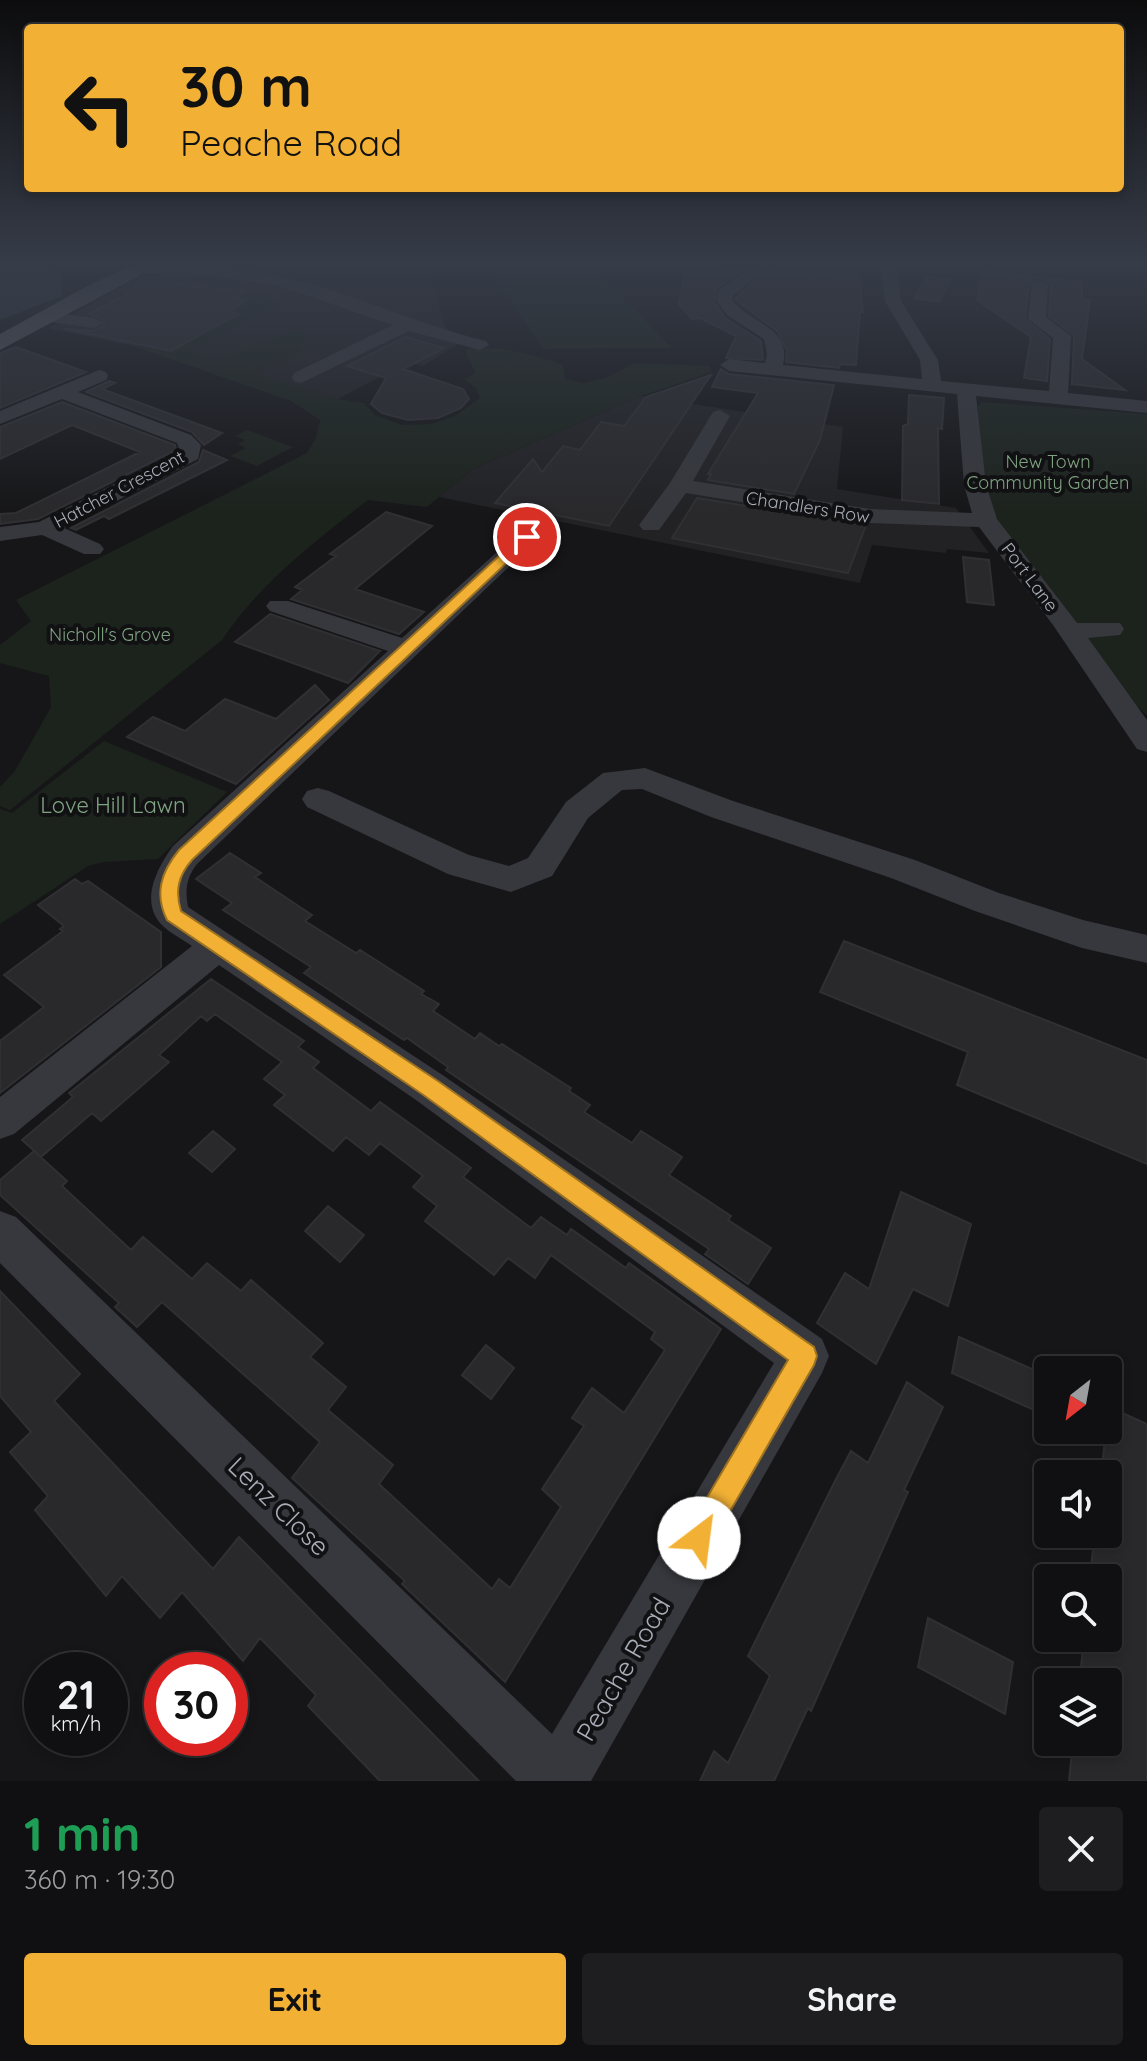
<!DOCTYPE html>
<html lang="en">
<head>
<meta charset="utf-8">
<style>
	:root { --surface:#101012; --page:#1e1e20; --text:#f1f3f6; --muted:#9c9d9f; --line:#303032; --accent:#f2b134 }
	body { margin:0; font-family:Quicksand,sans-serif; background:var(--page); color:var(--text); height:100vh; display:flex; flex-direction:column; font-size:30px; white-space:nowrap }
	* { box-sizing:border-box; margin:0 }
	p { font-size:26px; color:var(--muted) }
	.icon { flex:none; width:44px; height:44px; fill:none; stroke:currentColor; stroke-width:2; stroke-linecap:round; stroke-linejoin:round }
	.map { position:relative; height:1781px; overflow:hidden }
	.drawer { display:flex; flex-direction:column; background:var(--surface); flex:1 }
	.drawer>* { flex:none }
	.hud { position:absolute; left:24px; top:24px; width:1100px; height:168px; border-radius:8px; box-shadow:0 4px 12px #0003,0 0 0 2px var(--line); background:#f2b134; color:#111; overflow:hidden }
	.needle { width:52px; rotate:211deg }
	.controls { position:absolute; left:1034px; top:1356px; display:grid; gap:16px }
	.controls a { display:grid; place-items:center; width:88px; height:88px; border-radius:8px; background:var(--surface); box-shadow:0 4px 12px #0003,0 0 0 2px var(--line); font-size:40px }
	.speed { position:absolute; left:24px; top:1652px; display:flex; gap:16px; font-size:40px; font-weight:700; text-align:center }
	.speed>* { display:grid; place-content:center; width:104px; height:104px; border-radius:50%; background:var(--surface); box-shadow:0 4px 12px #0003,0 0 0 2px var(--line); line-height:1 }
	.speed small { font-size:20px; font-weight:400 }
	.speed .limit { border:12px solid #d22; background:#fff; color:#111 }
	.pin { position:absolute; display:grid; place-items:center; width:68px; height:68px; color:#fff; margin:-34px; border:4px solid #fff; border-radius:50%; box-shadow:0 2px 8px #0007 }
	.me { position:absolute; width:88px; margin:-44px; rotate:30deg; stroke-linejoin:round; filter:drop-shadow(0 0 6px #0008) }
	.turn { display:flex; align-items:center; gap:28px; height:168px; padding:0 24px; font-size:36px }
	.turn .icon { width:104px; height:104px; stroke-width:2.5 }
	.turn b { display:block; font-size:56px; line-height:68px }
	.round { display:grid; place-items:center; flex:none; width:84px; height:84px; border-radius:8px; background:var(--page) }
	.summary { display:flex; align-items:center; justify-content:space-between; height:136px; padding:0 24px }
	h1 { font-size:48px; font-weight:700; line-height:60px; color:#1e9e55 }
	.cta { display:flex; gap:16px; margin-top:auto; padding:16px 24px }
	.cta a { flex:1; height:92px; border-radius:8px; background:var(--accent); color:#111; font-size:32px; font-weight:700; line-height:92px; text-align:center }
	.cta a+a { background:var(--page); color:var(--text) }
	.map>svg:first-child { display:block }
	.built { fill:#222225 }
	.green { fill:#1c231d }
	.water { fill:#2c353c }
	.building { fill:#29292c; stroke:#303034; stroke-width:2 }
	.lines { fill:none; stroke-linecap:round; stroke-linejoin:round }
	.minor { fill:#37383d; fill-rule:evenodd }
	.major { fill:#53555c; fill-rule:evenodd }
	.route { fill:#f2b134; stroke:#9d7322; stroke-width:2 }
	.labels { text-anchor:middle; dominant-baseline:central; stroke-width:8; stroke-linejoin:round; paint-order:stroke }
	.far-park-label { font-size:18px; fill:#7fa381; stroke:#111113 }
	.far-street-label { font-size:18px; fill:#a8adb8; stroke:#111113 }
	.park-label { font-size:22px; fill:#7fa381; stroke:#111113 }
	.near-street-label { font-size:26px; fill:#a8adb8; stroke:#111113 }
</style>
</head>
<body>
<div class="map">
<svg width="1147" height="1781" viewBox="0 0 1147 1781">
	<rect width="100%" height="100%" fill="#161618"/>
	<path class="built" d="M211 265H428L445 328 466 339 423 366 408 362 338 399 213 363 48 328 136 279Z
		M641 396 843 427 837 489 956 508 989 553 947 549 946 553 872 545 860 583 439 497 473 469Z"/>
	<path class="green" d="M487 265H591L672 348 543 349Z
		M791 265H880L883 275 813 272 788 268Z
		M259 293 278 304 190 351 220 359 294 331 314 336 302 345V351L256 374 338 399 364 403 375 415 402 425 431 424 455 416 480 398 476 388 464 379 476 373 466 354V349C501 345 531 354 563 365L565 379 583 383 606 378 634 363 710 366 712 372 641 396 473 469 427 507 368 500C314 542 260 583 222 640L10 810 0 806V787L15 771 51 707 49 676 0 663V645L31 621 16 600 307 453 316 438 320 420 291 401 124 343 168 352 244 314 231 310Z
		M982 402 1147 414V715C1133 708 1000 528 988 504 973 475 978 437 978 406Z
		M247 430 293 447 257 466 230 456 246 448 238 444 245 440 235 436Z
		M104 741 227 792 158 859 103 862 88 866 0 924V809L12 813Z"/>
	<path class="water" d="M0 265H44L61 274 62 296 0 320Z"/>
	<path class="building" d="M686 265H719V269L743 270 717 288 714 302 725 318 761 341 763 360 726 358 736 336 700 318 692 319 679 304Z
		M764 271 859 276 863 312H860L856 365 840 364 839 368 786 362 787 351 778 332 735 299Z
		M982 271 1041 277 1029 285 1025 319 1050 339 1047 381 1024 378 1031 337 977 300Z
		M927 277 950 280 939 302 914 298Z
		M1042 278 1082 282V299L1090 300 1082 359 1125 390 1072 384 1074 336 1049 316 1051 285Z
		M138 282H163L244 291 234 299 246 300 229 312 238 314 171 351 65 329 94 331 104 326V320L89 314 133 291Z
		M405 337 444 348 403 369 463 389 469 399 461 408 438 418 408 420 382 413 371 404 386 378 347 366Z
		M16 347 86 372 0 408V353Z
		M721 369 729 374 834 385 820 440 794 494 708 480 711 474H708L758 393 712 387Z
		M711 375 609 526 495 503 533 459 542 472 563 446 580 450 601 422 624 426 646 397Z
		M109 381 115 383 102 389 222 433 204 445 192 432 86 392Z
		M909 395 944 398 942 429 938 428 939 504 902 500 903 426 908 424Z
		M62 402 175 445 176 450 38 519 0 524V514L16 513 140 452 72 425 0 459V427Z
		M203 450 227 460 109 519 104 516 76 530 71 528 199 462Z
		M697 498 866 525 848 573 672 538Z
		M386 512 432 526 355 589 424 612 399 634 291 599 302 590 295 587 336 556 330 554Z
		M963 557 989 560 994 605 967 602Z
		M270 614 380 651 348 683 235 642Z
		M315 685 329 700 236 784 127 737 153 717 185 731 225 699 276 719Z
		M230 853 261 873 255 877 312 915 305 921 356 953 360 950 424 991 421 994 439 1004 433 1011 475 1039 480 1033 499 1046 502 1044 571 1088 569 1091 590 1105 584 1112 632 1143 641 1131 682 1157 669 1175 731 1216 728 1220 771 1248 748 1284 705 1254 709 1249 446 1070 448 1067 407 1038 404 1040 304 973 311 967 223 910 232 903 196 879Z
		M75 879 82 884 88 881 161 932V967L0 1093V1041L44 1007 4 975 63 931 60 929 64 926 38 905Z
		M844 941 1147 1060V1164L957 1085 968 1052 820 992Z
		M211 979 304 1041 298 1047 319 1062 313 1068 332 1082 371 1111 380 1102 471 1168 463 1177 531 1228 541 1217 567 1235 571 1229 626 1268 629 1263 721 1329 505 1682 402 1584 405 1581 292 1478 320 1442 162 1302 137 1327 115 1307 119 1303 0 1195V1180L34 1151 67 1181 62 1186 131 1250 143 1237 192 1279 207 1263 241 1291 251 1280 323 1343 310 1357 346 1387 328 1410 393 1465 379 1484 492 1589 499 1579 510 1588 561 1507 542 1489 584 1426 572 1418 592 1388 624 1413 665 1350 651 1339 655 1332 551 1255 535 1278 508 1258 494 1275 425 1221 437 1206 413 1187 423 1176 380 1143 369 1155 346 1137 333 1151 274 1105 285 1095 264 1079 282 1062 215 1014 207 1021 201 1016 159 1055 169 1062 101 1121 92 1113 41 1157 22 1140 73 1097 69 1093Z
		M213 1131 235 1149 212 1172 189 1153Z
		M901 1192 971 1224 948 1306 913 1289 876 1364 817 1323 845 1273 869 1289Z
		M328 1206 364 1235 340 1262 305 1231Z
		M0 1291 80 1374 54 1401 213 1569 239 1537 479 1781H380L308 1706 316 1695 260 1638 243 1661 182 1592 160 1618 122 1576 106 1596 35 1510 48 1496 10 1452 31 1432 0 1396Z
		M959 1337 1048 1376 1045 1415 952 1373Z
		M486 1345 514 1368 491 1399 462 1375Z
		M907 1382 943 1407 904 1490 908 1492 811 1711 808 1708 774 1781H700L714 1751 728 1763 770 1676 748 1656 835 1481 851 1451 868 1463Z
		M1109 1407 1147 1424V1781H1069L1073 1742H1108V1682H1090L1080 1677 1084 1638H1108V1578H1090L1094 1540 1108 1547V1474H1101Z
		M928 1618 1013 1662 1005 1714 918 1667Z"/>
	<g class="lines">
		<path class="minor" d="M140 265C187 265 234 266 281 277 351 292 416 324 486 341L489 345 480 350 409 331 301 383 294 381 292 377 294 373 393 325 280 286 223 277 146 273 140 271Z
			M880 265H896L901 301 938 360 941 381 1049 391 1053 338 1028 319 1032 285 1040 280 1048 285 1046 317 1071 336 1068 393 1147 401V413L976 396 986 485 997 519 1077 623H1120L1124 629 1120 635 1088 638 1147 720V752L1137 749 1053 625 979 527 870 523 686 493 659 530H643L639 525 670 483 713 412 720 410 730 416 693 481 870 509 972 513 964 485 957 394 729 371 720 365 729 359 765 363 767 354 764 339 727 315 716 300 719 290 753 267 761 272 733 296 732 300C751 325 792 326 783 365L922 379 920 360 885 301Z
			M50 312 94 318 103 323 94 328 44 321 41 317 44 313Z
			M99 370 106 372 108 376 106 380 78 392 191 435 201 445 198 459 64 528 100 544 104 549 100 554H84L42 535 0 541V527L39 522 180 451 177 443 62 399 0 424V411Z
			M527 530 535 532 539 537 535 542 197 864C186 878 185 890 188 907L444 1076 822 1339 829 1356 822 1373 591 1781H516L0 1263V1211L16 1217 552 1734 774 1363 416 1100 219 965 14 1134 0 1139V1097L192 946C182 939 168 932 160 923 140 899 158 867 173 846L388 651 270 611 266 606 270 601H288L402 638 519 532Z
			M645 768 733 801 915 860 999 893 1083 920 1147 935V963L1082 948 975 911 891 878 711 817 642 789 622 790 588 818 552 876 511 892 448 874 307 807 302 799 307 791 318 788 329 791 469 855 509 866 528 858 566 802 603 773Z"/>
		<path class="major" d="M132 266 142 272 139 276 0 350V334L91 284Z"/>
	</g>
	<linearGradient id="sky" x2="0" y2="1"><stop stop-color="#0c0c0d"/><stop offset="0.51" stop-color="#363c48"/><stop offset="1" stop-color="#363c48" stop-opacity="0"/></linearGradient>
	<rect width="1147" height="515" fill="url(#sky)"/>
	<path class="route" d="M523 534 534 537 192 860C178 876 175 891 181 911L438 1081 814 1347 817 1356 814 1365 709 1548 699 1552 689 1548 685 1538 689 1528 788 1360 422 1094 167 920C154 894 161 872 179 850Z"/>
	<g class="labels">
		<g class="far-park-label">
			<text x="1048" y="461">New Town<tspan x="1048" dy="21">Community Garden</tspan></text>
			<text x="110" y="634">Nicholl's Grove</text>
		</g>
		<g class="far-street-label">
			<text transform="translate(119 489) rotate(-28)">Hatcher Crescent</text>
			<text transform="translate(808 507) rotate(9)">Chandlers Row</text>
			<text transform="translate(1030 577) rotate(53)">Port Lane</text>
		</g>
		<g class="park-label">
			<text x="113" y="805">Love Hill Lawn</text>
		</g>
		<g class="near-street-label">
			<text transform="translate(279 1506) rotate(44)">Lenz Close</text>
			<text transform="translate(623 1669) rotate(-60)">Peache Road</text>
		</g>
	</g>
</svg>
<div class="controls">
<a><svg class="needle" viewBox="-14 -14 28 28"><path d="M0-13l5 13h-10z" fill="#e53935"/><path d="M0 13l5-13h-10z" fill="#9c9d9f"/></svg></a>
<a><svg class="icon" aria-label="sound" viewBox="0 0 24 24"><path d="M4 9h4l5-4v14l-5-4H4zM17 9q2 3 0 6"/></svg></a>
<a><svg class="icon" aria-label="search" viewBox="0 0 24 24"><circle cx="10" cy="10" r="6"/><path d="M15 15l6 6"/></svg></a>
<a><svg class="icon" aria-label="layers" viewBox="0 0 24 24"><path d="M12 4l9 5-9 5-9-5zM3 14l9 5 9-5"/></svg></a>
</div>
<div class="speed"><div>21<small>km/h</small></div><div class="limit">30</div></div>
<div class="pin" style="left:527px;top:537px;background:#d93025"><svg class="icon" aria-label="arrive" viewBox="0 0 24 24"><path d="M6 21V4h12l-3 4 3 4H6"/></svg></div>
<svg class="me" style="left:699px;top:1538px" viewBox="-20 -20 40 40"><circle r="19" fill="#fff"/><path d="M0-13L10 11 0 6-10 11z" fill="#f2b134"/></svg>
<div class="hud">
<div class="turn"><svg class="icon" aria-label="left" viewBox="0 0 24 24"><path d="M17 20v-9H6M10 6l-5 5 5 5"/></svg><div><b>30 m</b>Peache Road</div></div>
</div>
</div>
<section class="drawer">
<div class="summary"><div><h1>1 min</h1><p>360 m · 19:30</p></div><a class="round"><svg class="icon" aria-label="close" viewBox="0 0 24 24"><path d="M6 6l12 12M18 6L6 18"/></svg></a></div>
<div class="cta"><a>Exit</a><a>Share</a></div>
</section>
</body>
</html>
